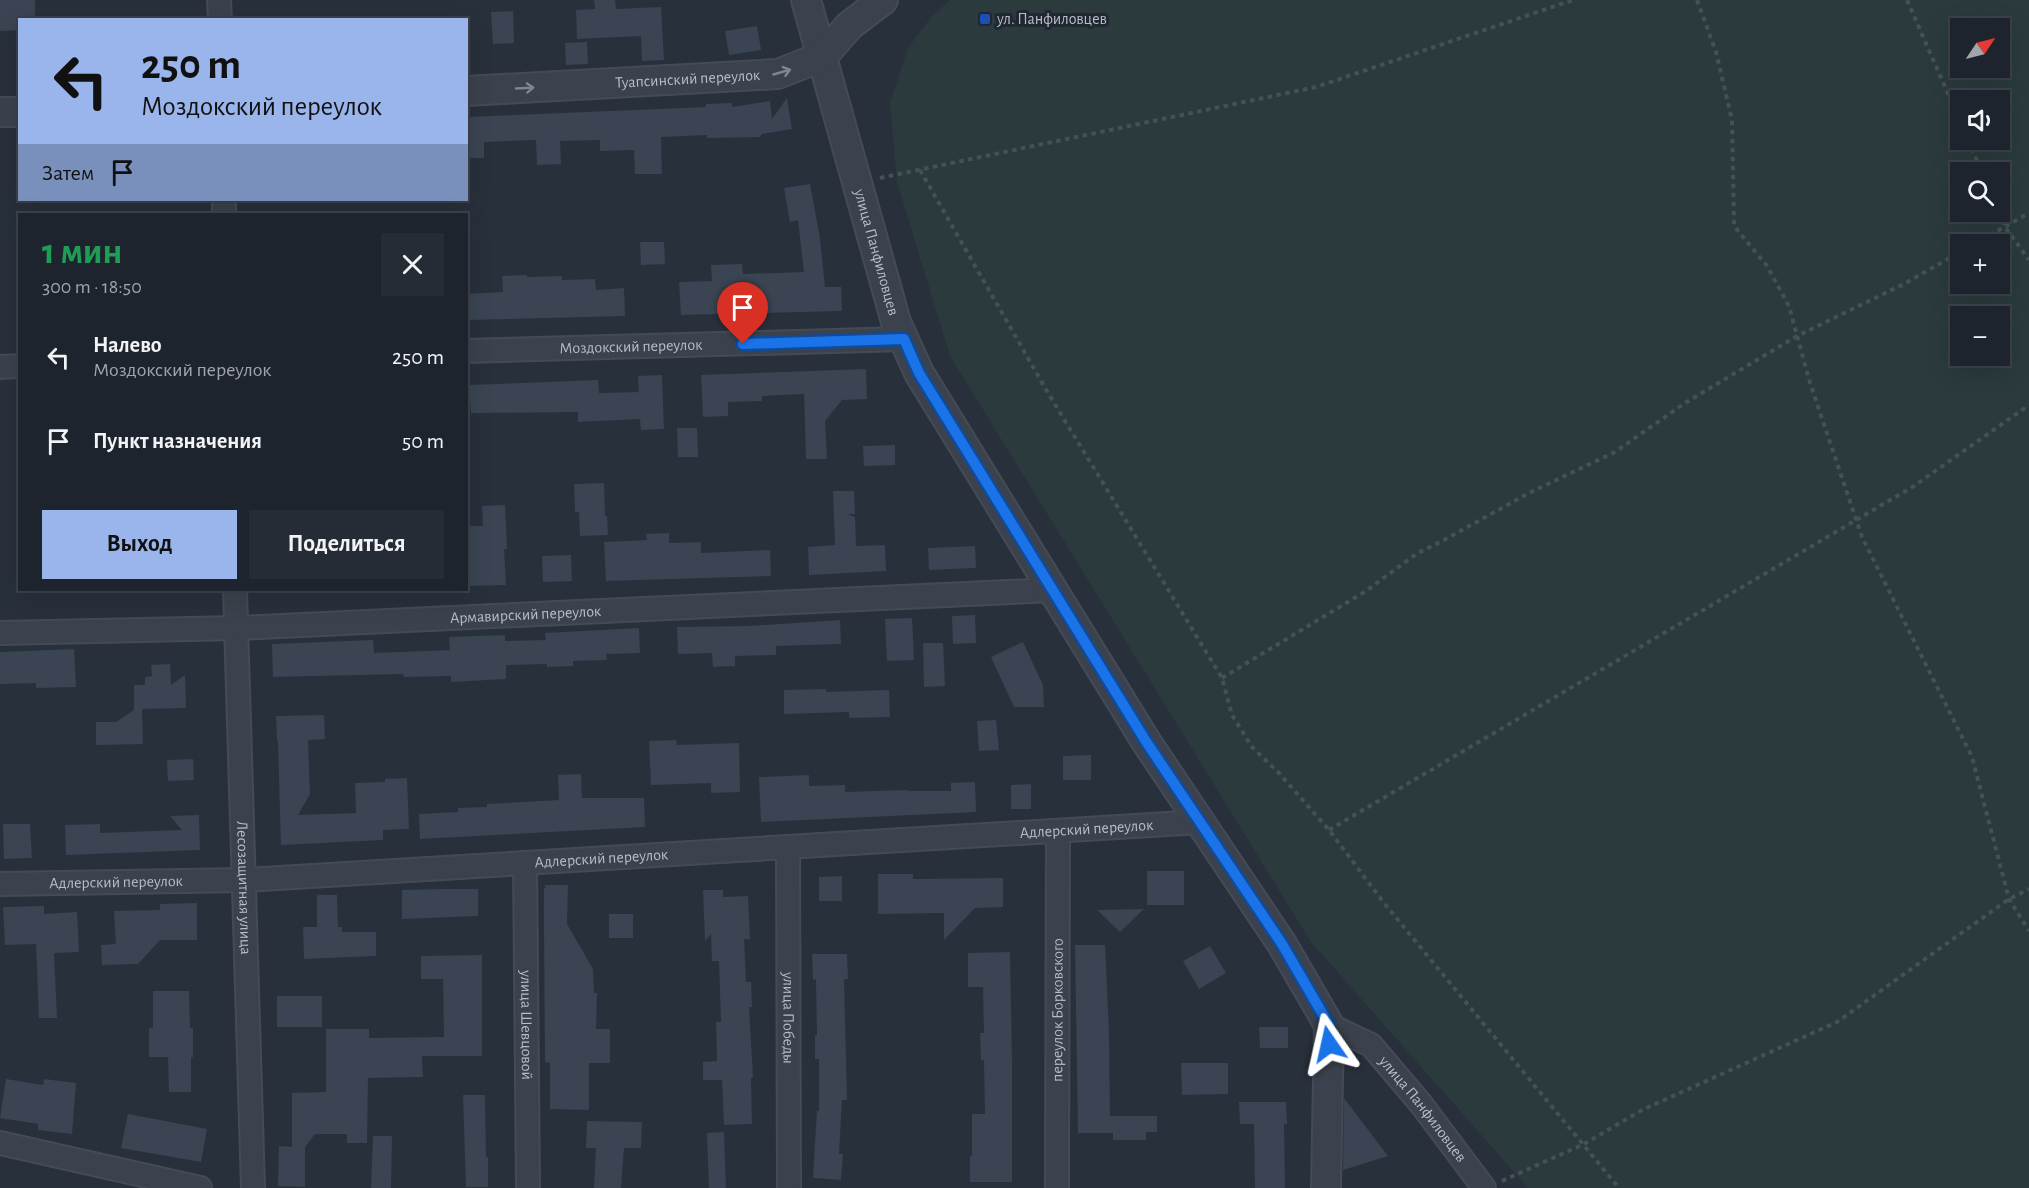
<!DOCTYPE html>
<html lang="ru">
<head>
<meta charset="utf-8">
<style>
	:root { --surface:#1e242d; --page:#262c35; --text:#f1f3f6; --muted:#a1a4aa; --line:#3c4149; --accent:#99b5ec }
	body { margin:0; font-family:"Alegreya Sans",sans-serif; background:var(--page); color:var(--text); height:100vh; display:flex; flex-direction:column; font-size:22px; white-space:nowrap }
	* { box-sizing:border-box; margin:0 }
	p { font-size:20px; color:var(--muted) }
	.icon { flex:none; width:33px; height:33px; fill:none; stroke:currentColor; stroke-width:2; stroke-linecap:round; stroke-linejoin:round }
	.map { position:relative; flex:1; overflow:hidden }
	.drawer { position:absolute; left:18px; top:213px; width:450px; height:378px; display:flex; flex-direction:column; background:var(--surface); border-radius:0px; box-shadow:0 6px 24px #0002,0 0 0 2px var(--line) }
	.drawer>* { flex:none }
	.top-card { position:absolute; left:18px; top:18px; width:450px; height:183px; border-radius:0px; box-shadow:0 6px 24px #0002,0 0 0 2px var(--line); background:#99b5ec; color:#111; overflow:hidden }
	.needle { width:39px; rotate:55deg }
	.buttons { position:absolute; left:1950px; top:18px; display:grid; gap:12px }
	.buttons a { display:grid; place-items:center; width:60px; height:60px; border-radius:0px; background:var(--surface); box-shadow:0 6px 24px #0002,0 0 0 2px var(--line); font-size:30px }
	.pin { position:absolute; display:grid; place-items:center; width:51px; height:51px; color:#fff; margin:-62px -26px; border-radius:50% 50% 50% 0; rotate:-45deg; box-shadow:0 0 6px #0007 }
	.pin .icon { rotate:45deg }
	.me { position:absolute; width:66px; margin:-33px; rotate:349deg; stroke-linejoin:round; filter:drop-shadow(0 0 4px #0008) }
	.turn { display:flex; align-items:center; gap:21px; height:126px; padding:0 24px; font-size:27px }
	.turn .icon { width:78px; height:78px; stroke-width:2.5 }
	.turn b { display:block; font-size:42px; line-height:51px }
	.then { display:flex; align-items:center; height:57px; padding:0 24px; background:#0003; gap:12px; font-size:22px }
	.round { display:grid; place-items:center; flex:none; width:63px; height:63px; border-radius:0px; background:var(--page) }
	.head { display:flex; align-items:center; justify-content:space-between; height:102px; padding:0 24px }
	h1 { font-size:36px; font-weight:700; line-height:45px; color:#1e9e55 }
	.action { display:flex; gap:12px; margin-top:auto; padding:12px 24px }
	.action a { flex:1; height:69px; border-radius:0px; background:var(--accent); color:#111; font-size:24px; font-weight:700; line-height:69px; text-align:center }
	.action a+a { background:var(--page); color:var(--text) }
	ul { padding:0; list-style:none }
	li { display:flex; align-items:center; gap:18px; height:84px; padding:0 24px }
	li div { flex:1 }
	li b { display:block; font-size:22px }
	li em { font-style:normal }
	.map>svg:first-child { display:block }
	.green { fill:#2a3a3d; fill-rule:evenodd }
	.building { fill:#3a4452 }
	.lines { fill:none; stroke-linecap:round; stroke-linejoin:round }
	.minor-casing { stroke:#454b56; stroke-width:26 }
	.tertiary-casing { stroke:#454b56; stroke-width:32 }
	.path { stroke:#435355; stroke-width:4; stroke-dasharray:4.5 4.5; stroke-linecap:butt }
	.minor { stroke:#3b424d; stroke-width:22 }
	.tertiary { stroke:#3b424d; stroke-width:28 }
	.oneway { stroke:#808690 }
	.route-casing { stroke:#114b97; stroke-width:15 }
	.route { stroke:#1a73e8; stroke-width:10 }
	.transit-dot { fill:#1a4fb4; stroke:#202732; stroke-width:2 }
	.labels { text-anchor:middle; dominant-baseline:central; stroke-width:6; stroke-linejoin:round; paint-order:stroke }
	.poi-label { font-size:16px; fill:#b8bdc7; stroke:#202732; text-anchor:start }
	.street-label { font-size:16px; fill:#b8bdc7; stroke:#202732 }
</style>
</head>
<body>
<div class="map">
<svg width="2029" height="1188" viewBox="0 0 2029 1188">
	<rect width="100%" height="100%" fill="#28303c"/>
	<path class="green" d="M950 0H2029V1188H1528L1311 942 950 356 897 182 890 103 908 48 932 16ZM1960 28H2000V68H1960ZM1960 100H2000V140H1960ZM1960 172H2000V212H1960ZM1960 244H2000V284H1960ZM1960 316H2000V356H1960Z"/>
	<path class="building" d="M0 0H35V20H20V30L0 31Z
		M594 0H615L616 9 661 7 664 60 642 61 641 36 577 39 576 10 595 9Z
		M513 11 514 43 493 44 491 12Z
		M757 26 761 50 729 55 725 31Z
		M587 42 588 64 566 65 565 43Z
		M787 98 792 129 762 134 760 137 707 138V135L661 137 662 174H635L634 150 600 151V140L560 141 561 164 537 165 536 140 484 142V158H466V117L706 107V104L732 103V107L770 101 772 119Z
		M810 184 820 238 825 287H841L842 311 681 315 679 282 712 281 711 265 742 264 743 274 804 272 798 220 790 222 784 188Z
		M640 242H664L665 264 641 265Z
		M527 275V277L562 276V280L595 279 596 290 624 288 625 316 466 320V294L503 292 502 276Z
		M866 369 867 399 842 400 825 421 827 459H806L804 394 762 396V401L728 402V416L703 417 701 375Z
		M662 375 664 429 641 430 640 419 578 422V412L471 413 469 385 598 380 599 393 639 392 638 376Z
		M677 428H697L698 457H678Z
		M895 445V465L864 466 863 446Z
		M604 483 605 516H607L608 535 580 536 579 512H575L574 484Z
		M833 491H854L855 514H848L855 517 856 546 885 545 886 571 809 575 808 547 835 545Z
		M505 505 507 549H504L506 585 466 586V526H483L482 506Z
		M669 533V543L701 542V553L770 550 771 576 606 581 604 542 647 540 646 534Z
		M975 546 976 568 929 570 928 548Z
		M571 555 572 581 543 582 542 556Z
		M975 615 976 643 953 644 952 616Z
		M912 618 914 660 887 661 885 619Z
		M840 620 841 644 776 646V655L735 656V666L713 667 712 653 678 654 677 627 750 626Z
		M639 628 640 653 606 654 607 660 573 661V666L547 667V664L506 665V679L451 682V676L404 677 403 674 273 677 272 644 373 640 374 653 450 650 449 637 505 635V641L546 640 545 633Z
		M1023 642 1043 685 1044 707H1014L991 657Z
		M923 643H943L945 686 924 687Z
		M74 649 76 687 36 688V683L0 684V652Z
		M170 664 171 685 185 675 186 708 142 709 143 744 96 745V722H116L134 710V685H145V677L152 676 151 665Z
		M826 689V692L889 690 890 717 849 718V712L784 714V690Z
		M324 715 325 739 308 740 310 794 298 815 356 813 355 783 385 782V779L407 778 409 829 383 830V840L281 845 278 741H277L276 716Z
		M996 720 999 750 979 751 977 721Z
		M676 740 677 745 739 743 740 792 711 793V783L651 785 649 741Z
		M1091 755V780H1063V756Z
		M193 759 194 780 168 781 167 760Z
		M581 774 582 798H644L645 827 420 839 419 814 458 812V808L487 807V804L559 800 558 775Z
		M809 775V786L845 785V792L908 790V791H951V783L975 782 976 812 761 822 759 777Z
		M1031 784V809H1011V785Z
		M199 815 200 850 66 855 65 825 100 824V833L182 830 170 816Z
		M3 824H30L32 858 4 859Z
		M1147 871H1184V905H1147Z
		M878 874H913V879L1003 878V907L975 908 944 940V913L878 914Z
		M842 876V901H819V877Z
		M544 885H568L567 924 593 969 594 993H597L596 1029H610V1063H589V1110L550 1109V1063L545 1062 544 924V888H546Z
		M445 889H478V916L402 919V890Z
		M703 890H723V897L748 896 750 939H744L746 982H751L752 1007H749L753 1078H751L752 1124 724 1125 722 1080H703V1062L717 1061 716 1022H721L719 961H712L711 934 705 941Z
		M317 895H337L338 927H342V932H376V956L304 959 303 927H317Z
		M197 903V940H160L138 964 102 965 101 945 116 944 114 911 160 910V904Z
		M44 906V914L77 912 79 952 54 953 57 1018H39L36 944 5 945 3 907Z
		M1144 909 1120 932 1097 910Z
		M609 914H633V938H609Z
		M1075 945H1105L1109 1032 1110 1116H1157V1132H1146V1140H1113V1133H1078Z
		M1210 946 1226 973 1199 989 1183 961Z
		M1010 952 1012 1060V1182H970V1156H972V1114H985L984 1060H981L980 1033H984L983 987H968V953Z
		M812 954H847L848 979H844L847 1100H842L839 1154H843L841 1180 813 1178 817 1111H819V1059H815V1035H817L816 979 813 980Z
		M482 955V1056H422L423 1077 368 1078 367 1143H347V1134H315L305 1147V1187L278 1186 279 1146 292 1147V1093L326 1092V1029H369V1038L444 1037 443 979H421V956Z
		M153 991H189L190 1028H193V1057H191V1092H169L168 1057H149V1028H153Z
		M277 996H322V1027H277Z
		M1259 1027H1288V1048H1260Z
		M1181 1063H1228V1094L1182 1095Z
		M6 1079 43 1085 44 1079 76 1083 72 1134 38 1130V1124L0 1118Z
		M463 1095H485L486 1157H488V1187H466Z
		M1344 1098 1388 1156 1343 1170Z
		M1239 1102H1286L1287 1124H1284L1285 1188H1255L1254 1124H1240Z
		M128 1114 207 1129 201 1162 121 1148Z
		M587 1121 642 1122 641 1148H624L621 1188H594L596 1148H586Z
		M724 1132 726 1188H709L707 1133Z
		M373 1136H392L391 1188H371Z"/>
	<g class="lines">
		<defs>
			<g id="minor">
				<path d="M219 0 220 20"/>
				<path d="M224 214V200"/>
				<path id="s1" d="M466 351 904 339"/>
				<path d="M0 367 20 366"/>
				<path id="s2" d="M235 590 253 1188"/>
				<path id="s3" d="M0 633 237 628 1053 590"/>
				<path id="s4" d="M788 847 789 1188"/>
				<path id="s5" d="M525 863 528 1188"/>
				<path id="s6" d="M0 884 245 880 1200 822"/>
				<path id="s7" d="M1329 1025 1371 1045 1421 1104 1484 1188"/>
				<path d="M0 1143 200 1188"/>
				<path id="s8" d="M1057 1188 1058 831"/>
			</g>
			<g id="tertiary">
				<path id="s9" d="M806 0 896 322 919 373 1147 743 1282 944 1329 1025 1326 1188"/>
				<path id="s10" d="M466 91 778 74 823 56 849 26 883 0"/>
				<path d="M0 112H20"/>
			</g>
		</defs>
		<use href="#minor" class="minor-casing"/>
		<use href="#tertiary" class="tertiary-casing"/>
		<path class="path" d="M1697 0 1716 52 1732 120 1734 226 1767 266 1789 306 1810 383 1862 537 1972 757 2009 899 2029 931
			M1907 0 1960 121
			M1968 140 1982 172
			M920 170 1048 393 1222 678 1232 715 1252 747 1278 772 1329 830 1384 903 1619 1188
			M880 178 1316 87 1573 0
			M1999 212 2005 227 2029 260
			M1974 244 2029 213
			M1222 678 1366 591 1416 554 1444 540 1529 493 1615 452 1685 403 1797 336 1904 284 1960 252
			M1329 830 1914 486 2029 405
			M1502 1181 1584 1144 1642 1110 1837 1022 2009 899 2029 889"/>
		<use href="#minor" class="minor"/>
		<use href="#tertiary" class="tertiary"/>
	</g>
	<defs><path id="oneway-shaft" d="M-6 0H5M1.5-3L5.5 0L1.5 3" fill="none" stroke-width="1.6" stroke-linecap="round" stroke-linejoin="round" transform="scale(1.5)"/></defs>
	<g class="oneway">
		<use href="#oneway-shaft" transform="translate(782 72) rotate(-16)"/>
		<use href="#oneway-shaft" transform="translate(525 88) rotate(-3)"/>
	</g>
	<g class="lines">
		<defs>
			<path id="route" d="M743 344 904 339 919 373 1147 743 1282 944 1329 1025V1044"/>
		</defs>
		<use href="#route" class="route-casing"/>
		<use href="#route" class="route"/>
	</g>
	<rect class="transit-dot" x="979" y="13" width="12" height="12" rx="3"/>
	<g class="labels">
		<g class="poi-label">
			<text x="997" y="19">ул. Панфиловцев</text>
		</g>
		<g class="street-label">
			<text stroke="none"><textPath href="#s10" startOffset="222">Туапсинский переулок</textPath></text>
			<text stroke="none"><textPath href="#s9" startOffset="262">улица Панфиловцев</textPath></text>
			<text stroke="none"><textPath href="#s1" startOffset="165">Моздокский переулок</textPath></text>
			<text stroke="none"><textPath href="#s3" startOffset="526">Армавирский переулок</textPath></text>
			<text stroke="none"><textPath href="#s6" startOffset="1088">Адлерский переулок</textPath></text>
			<text stroke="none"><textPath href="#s6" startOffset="602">Адлерский переулок</textPath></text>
			<text stroke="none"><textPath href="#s6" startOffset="116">Адлерский переулок</textPath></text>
			<text stroke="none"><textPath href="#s2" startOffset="298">Лесозащитная улица</textPath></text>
			<text stroke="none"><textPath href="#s8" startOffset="178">переулок Борковского</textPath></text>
			<text stroke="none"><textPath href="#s4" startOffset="171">улица Победы</textPath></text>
			<text stroke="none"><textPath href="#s5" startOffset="162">улица Шевцовой</textPath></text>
			<text stroke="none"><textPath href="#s7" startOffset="129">улица Панфиловцев</textPath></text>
		</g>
	</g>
</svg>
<div class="buttons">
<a><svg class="needle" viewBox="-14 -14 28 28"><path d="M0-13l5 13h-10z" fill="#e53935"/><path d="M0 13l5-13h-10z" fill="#a1a4aa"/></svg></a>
<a><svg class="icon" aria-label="sound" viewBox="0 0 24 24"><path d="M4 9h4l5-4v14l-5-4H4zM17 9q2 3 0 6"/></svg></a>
<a><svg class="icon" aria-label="search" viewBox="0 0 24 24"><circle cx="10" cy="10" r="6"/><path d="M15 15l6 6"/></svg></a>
<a>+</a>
<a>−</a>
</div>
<div class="pin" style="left:743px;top:344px;background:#d93025"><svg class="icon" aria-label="arrive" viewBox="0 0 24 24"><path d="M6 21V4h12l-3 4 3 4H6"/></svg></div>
<svg class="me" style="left:1329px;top:1044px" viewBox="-20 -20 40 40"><path d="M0-17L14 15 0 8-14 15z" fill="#1a73e8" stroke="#fff" stroke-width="4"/></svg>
<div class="top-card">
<div class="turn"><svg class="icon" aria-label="left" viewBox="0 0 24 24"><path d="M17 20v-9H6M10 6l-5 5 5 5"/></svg><div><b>250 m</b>Моздокский переулок</div></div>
<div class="then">Затем<svg class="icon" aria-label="arrive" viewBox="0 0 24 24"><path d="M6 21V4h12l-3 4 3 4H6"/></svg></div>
</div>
<section class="drawer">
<div class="head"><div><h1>1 мин</h1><p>300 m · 18:50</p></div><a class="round"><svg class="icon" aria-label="close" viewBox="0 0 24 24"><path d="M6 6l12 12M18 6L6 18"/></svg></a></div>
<ul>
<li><svg class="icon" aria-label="left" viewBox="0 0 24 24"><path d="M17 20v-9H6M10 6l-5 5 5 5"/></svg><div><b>Налево</b><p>Моздокский переулок</p></div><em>250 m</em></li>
<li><svg class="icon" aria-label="arrive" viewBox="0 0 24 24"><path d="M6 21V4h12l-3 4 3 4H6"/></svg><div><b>Пункт назначения</b></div><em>50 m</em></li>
</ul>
<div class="action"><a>Выход</a><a>Поделиться</a></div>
</section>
</div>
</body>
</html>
